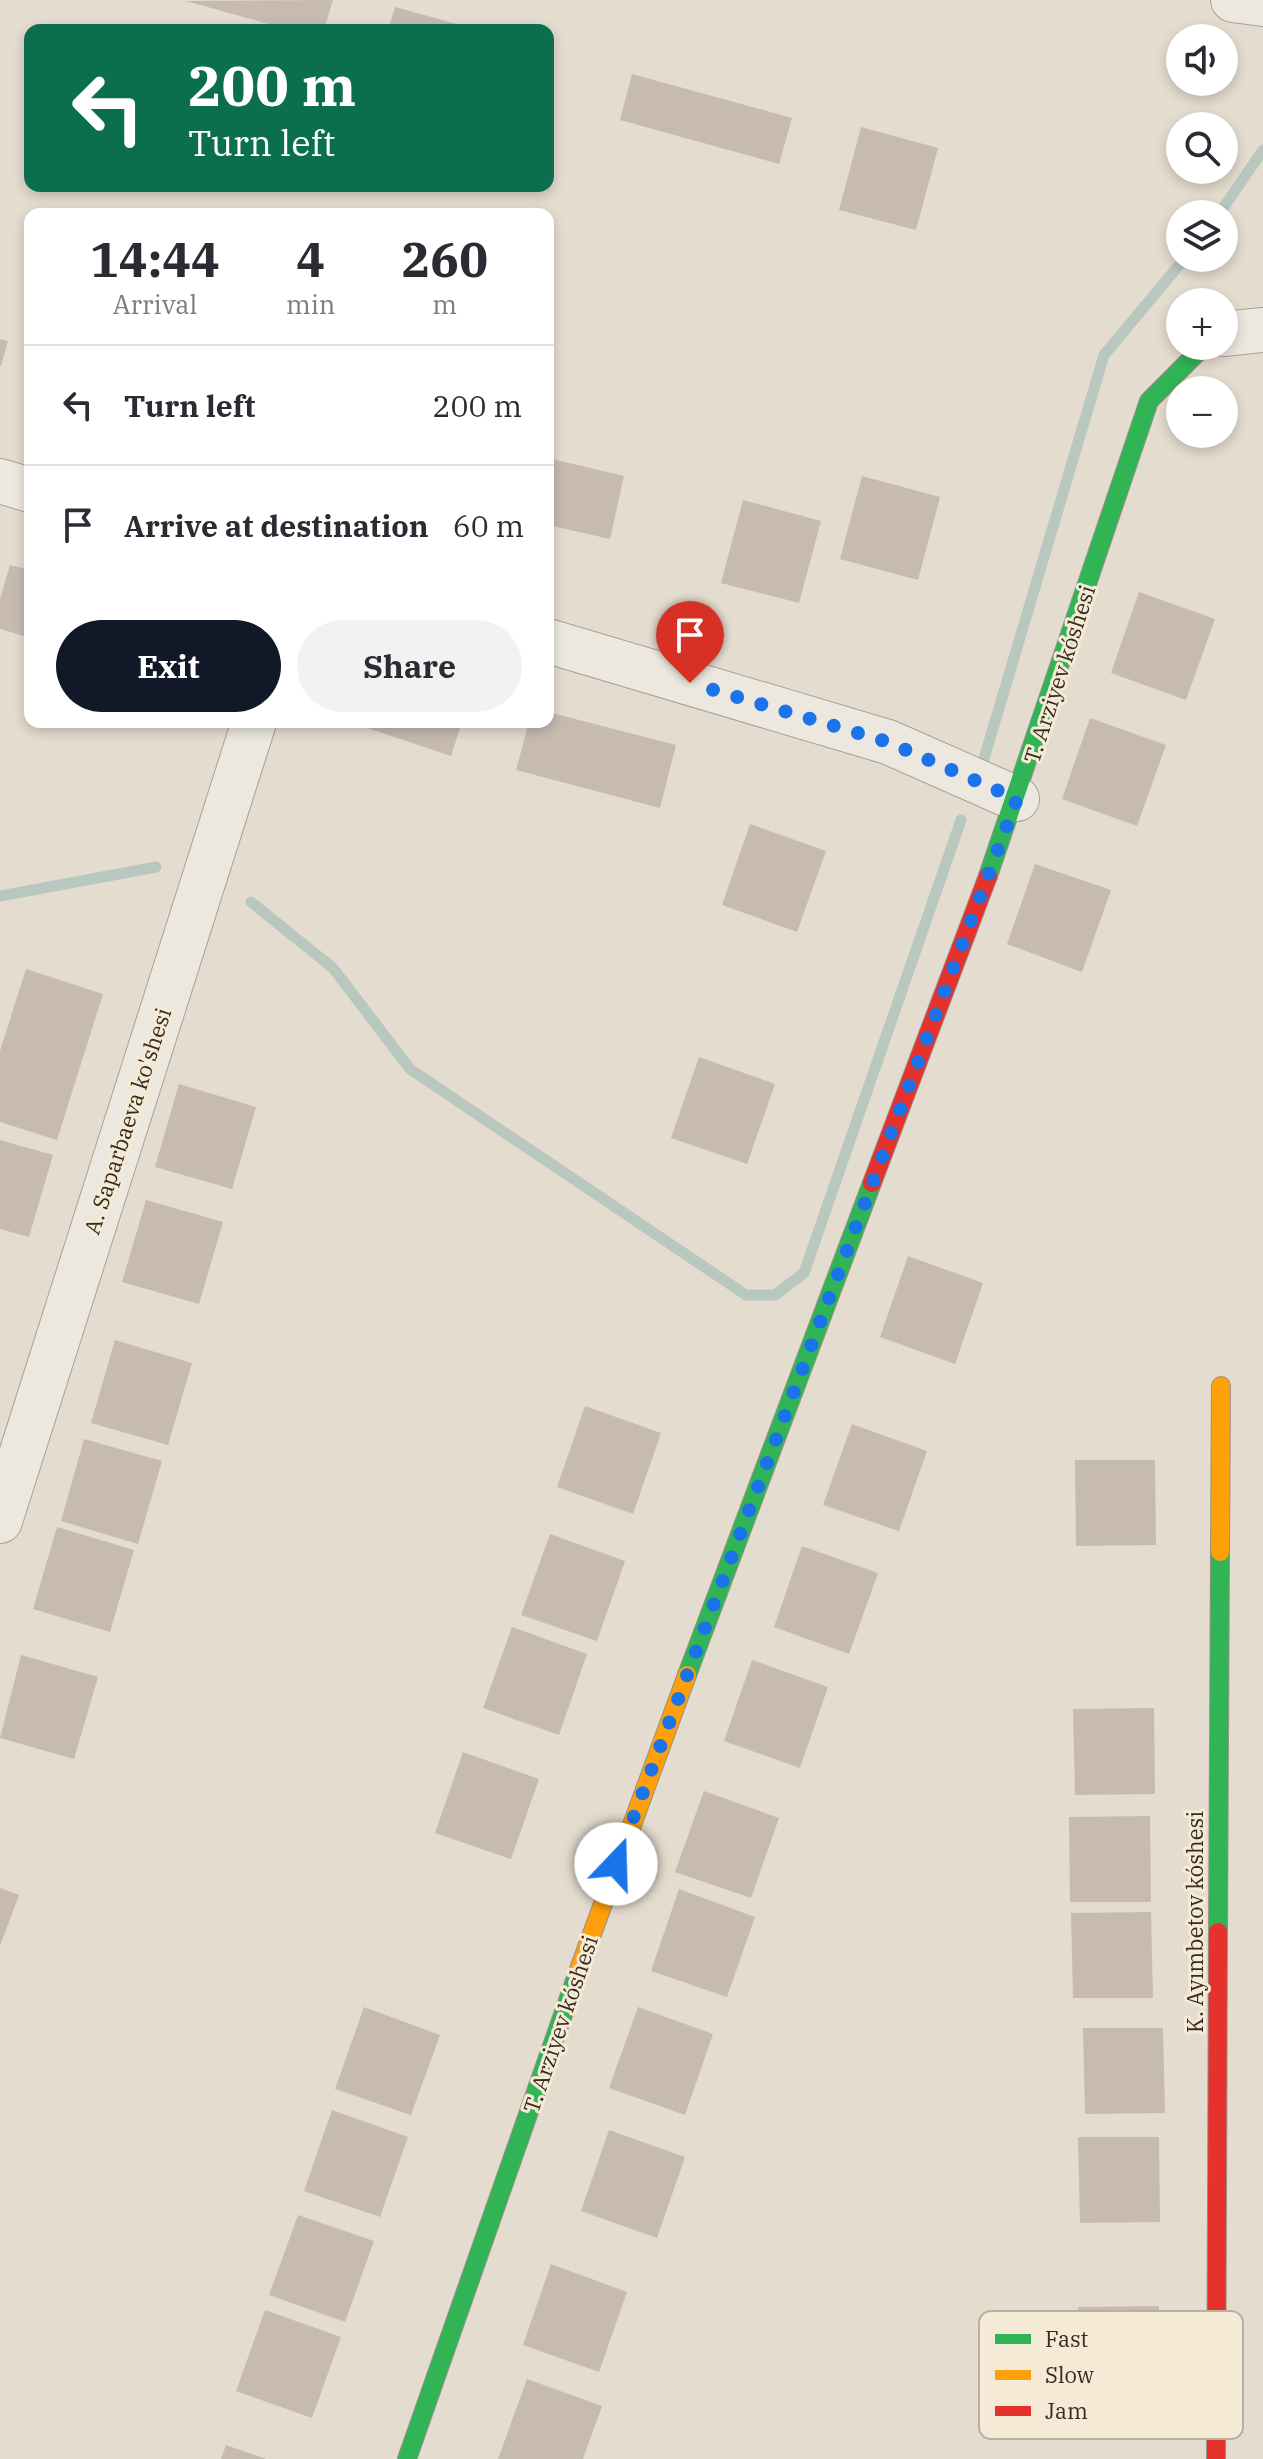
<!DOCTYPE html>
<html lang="en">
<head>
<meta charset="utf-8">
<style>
	:root { --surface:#fff; --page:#f2f2f3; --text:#2b2b33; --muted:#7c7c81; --line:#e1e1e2; --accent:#111827 }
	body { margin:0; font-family:"IBM Plex Serif",serif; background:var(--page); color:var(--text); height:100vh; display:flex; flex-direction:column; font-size:30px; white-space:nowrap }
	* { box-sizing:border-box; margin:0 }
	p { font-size:26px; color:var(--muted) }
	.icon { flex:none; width:44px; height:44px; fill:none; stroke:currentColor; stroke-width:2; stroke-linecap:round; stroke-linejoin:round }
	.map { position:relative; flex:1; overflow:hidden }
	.drawer { position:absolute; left:24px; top:208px; width:530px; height:520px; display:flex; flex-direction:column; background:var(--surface); border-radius:16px; box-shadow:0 4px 12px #0003 }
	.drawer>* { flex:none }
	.guide { position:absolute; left:24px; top:24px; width:530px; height:168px; border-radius:16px; box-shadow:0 4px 12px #0003; background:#0b6e4f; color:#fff; overflow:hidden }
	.controls { position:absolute; left:1166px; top:24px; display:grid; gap:16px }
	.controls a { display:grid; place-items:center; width:72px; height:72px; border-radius:50%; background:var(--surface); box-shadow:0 4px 12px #0003; font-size:40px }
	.pin { position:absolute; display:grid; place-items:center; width:68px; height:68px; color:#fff; margin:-82px -34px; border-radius:50% 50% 50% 0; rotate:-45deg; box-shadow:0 0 8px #0007 }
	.pin .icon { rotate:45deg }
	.me { position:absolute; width:88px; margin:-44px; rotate:21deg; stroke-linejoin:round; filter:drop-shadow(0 0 6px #0008) }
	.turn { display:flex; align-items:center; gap:28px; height:168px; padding:0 32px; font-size:36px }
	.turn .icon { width:104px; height:104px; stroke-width:2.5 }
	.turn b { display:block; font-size:56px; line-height:68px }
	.eta { display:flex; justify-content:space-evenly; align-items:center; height:136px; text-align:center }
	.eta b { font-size:48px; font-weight:800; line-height:56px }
	.cta { display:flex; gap:16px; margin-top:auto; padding:16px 32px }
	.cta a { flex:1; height:92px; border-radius:48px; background:var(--accent); color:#fff; font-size:32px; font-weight:800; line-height:92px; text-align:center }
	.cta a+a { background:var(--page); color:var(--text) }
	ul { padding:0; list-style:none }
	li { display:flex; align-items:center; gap:24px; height:120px; padding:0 32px; border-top:2px solid var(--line) }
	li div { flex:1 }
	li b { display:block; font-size:30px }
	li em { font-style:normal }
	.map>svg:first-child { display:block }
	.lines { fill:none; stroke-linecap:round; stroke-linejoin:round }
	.stream { stroke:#b9c8bf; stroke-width:11 }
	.building { fill:#c7bbaf }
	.street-casing { stroke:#a9a197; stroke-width:46 }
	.fast-casing { stroke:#999187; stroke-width:20 }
	.slow-casing { stroke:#999187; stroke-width:20 }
	.jam-casing { stroke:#999187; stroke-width:20 }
	.street { stroke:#ece8e0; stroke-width:44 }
	.fast { stroke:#30b455; stroke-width:18 }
	.slow { stroke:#ff9f0a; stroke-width:18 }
	.jam { stroke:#e5322d; stroke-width:18 }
	.route { stroke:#1a73e8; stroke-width:14; stroke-dasharray:0 25.2 }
	.labels { text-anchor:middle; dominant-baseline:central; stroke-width:6; stroke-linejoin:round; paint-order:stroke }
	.street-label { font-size:22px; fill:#372a20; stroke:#f4ead5 }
	.key { fill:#f4ead5; stroke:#bbb09f; stroke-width:2 }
	.key-label { font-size:22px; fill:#372a20 }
</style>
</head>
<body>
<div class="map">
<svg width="1263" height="2459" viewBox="0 0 1263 2459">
	<rect width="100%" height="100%" fill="#e4dcce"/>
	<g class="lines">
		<path class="stream" d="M1219 214 1263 150
			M983 762 1104 355 1185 258
			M0 896 156 867
			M251 902 333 968 410 1069 746 1295H775L804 1273 961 820"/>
	</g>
	<path class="building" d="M333 0 324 30H290L186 1Z
		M395 7 475 29V30H388Z
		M548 49 554 51 549 71H548Z
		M632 74 792 118 779 164 620 120Z
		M861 127 938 148 916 230 839 210Z
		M0 339 8 341 1 366H0Z
		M548 458 624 476 610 539 548 525Z
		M862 476 940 497 918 580 840 559Z
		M743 500 821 521 799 603 721 583Z
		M10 565 30 570V638L0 629V599Z
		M1139 592 1215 619 1186 700 1111 673Z
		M548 712 676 745 660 808 516 770 529 722H548Z
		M1090 718 1166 745 1137 826 1062 799Z
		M349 722H462L451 756Z
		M750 824 826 851 797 932 722 905Z
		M1035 864 1111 890 1082 972 1007 944Z
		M26 969 103 994 57 1140 0 1122V1051Z
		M699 1057 775 1084 747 1164 671 1138Z
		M179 1084 256 1107 232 1189 155 1167Z
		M0 1140 53 1155 29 1237 0 1229Z
		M146 1200 223 1222 199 1304 122 1282Z
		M908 1256 983 1283 955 1364 880 1337Z
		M115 1340 192 1363 168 1445 91 1423Z
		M585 1406 661 1433 633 1514 557 1487Z
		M852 1424 927 1451 899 1531 823 1505Z
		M84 1439 162 1461 138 1544 61 1521Z
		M1075 1460H1155L1156 1545 1076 1546Z
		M57 1527 134 1550 110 1632 33 1609Z
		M550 1534 625 1561 597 1641 521 1615Z
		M802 1546 878 1573 849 1654 774 1627Z
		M512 1627 587 1654 559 1735 483 1708Z
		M21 1655 98 1677 74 1759 0 1738Z
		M752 1660 828 1687 800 1768 724 1741Z
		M1154 1708 1155 1794 1075 1795 1073 1709Z
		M463 1752 539 1779 511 1859 435 1833Z
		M704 1791 779 1818 751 1898 675 1872Z
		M1150 1816 1151 1902H1070L1069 1817Z
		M0 1888 19 1895 0 1946Z
		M679 1889 755 1917 727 1997 651 1971Z
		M1151 1912 1153 1998H1073L1071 1913Z
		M364 2007 440 2035 411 2115 335 2089Z
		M638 2007 713 2034 685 2115 609 2088Z
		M1083 2028H1163L1165 2113 1085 2114Z
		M332 2110 408 2137 380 2217 304 2191Z
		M609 2130 685 2157 657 2238 581 2211Z
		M1078 2137H1159L1160 2222 1080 2223Z
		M298 2215 374 2241 345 2322 269 2295Z
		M551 2264 627 2292 599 2372 523 2345Z
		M1159 2306 1160 2391 1080 2393 1078 2307Z
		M265 2310 341 2337 312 2418 236 2391Z
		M527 2379 602 2406 583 2459H498Z
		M226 2445 266 2459H221Z"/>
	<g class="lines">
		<defs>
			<path id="street" d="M1233 0 1263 4
				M1224 334 1263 330
				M0 481 30 490
				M548 641 888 742 1017 799
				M0 1521 254 722"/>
			<path id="fast" d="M988 876 1149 401 1204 346
				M687 1675 872 1183
				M1218 1932 1220 1552
				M407 2459 578 1972"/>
			<path id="slow" d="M1220 1552 1221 1386
				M578 1972 687 1675"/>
			<path id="jam" d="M872 1183 988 876
				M1216 2459 1218 1932"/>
		</defs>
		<use href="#street" class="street-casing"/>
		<use href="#fast" class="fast-casing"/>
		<use href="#slow" class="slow-casing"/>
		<use href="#jam" class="jam-casing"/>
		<use href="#street" class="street"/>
		<use href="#fast" class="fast"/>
		<use href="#slow" class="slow"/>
		<use href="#jam" class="jam"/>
	</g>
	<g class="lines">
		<path class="route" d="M616 1864 1017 799 888 742 690 683"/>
	</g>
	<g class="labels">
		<g class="street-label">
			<text transform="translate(1059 674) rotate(-72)">T. Arziyev kóshesi</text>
			<text transform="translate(127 1121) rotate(-72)">A. Saparbaeva ko'shesi</text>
			<text transform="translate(1194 1922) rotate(-90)">K. Ayımbetov kóshesi</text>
			<text transform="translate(560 2024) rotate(-71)">T. Arziyev kóshesi</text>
		</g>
	</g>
	<rect x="979" y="2311" width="264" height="128" rx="12" class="key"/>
	<rect x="995" y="2334" width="36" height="10" fill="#30b455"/>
	<rect x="995" y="2370" width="36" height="10" fill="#ff9f0a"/>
	<rect x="995" y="2406" width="36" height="10" fill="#e5322d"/>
	<g class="key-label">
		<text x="1045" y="2347">Fast</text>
		<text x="1045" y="2383">Slow</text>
		<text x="1045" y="2419">Jam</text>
	</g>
</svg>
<div class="controls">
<a><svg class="icon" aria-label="sound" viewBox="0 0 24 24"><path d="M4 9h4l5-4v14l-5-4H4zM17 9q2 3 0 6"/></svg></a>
<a><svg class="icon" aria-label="search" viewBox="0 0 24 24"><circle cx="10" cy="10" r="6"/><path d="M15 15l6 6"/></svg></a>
<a><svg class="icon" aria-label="layers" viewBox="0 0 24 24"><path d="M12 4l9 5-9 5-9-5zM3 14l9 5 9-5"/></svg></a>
<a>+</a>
<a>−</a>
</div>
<div class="pin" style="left:690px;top:683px;background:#d93025"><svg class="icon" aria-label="arrive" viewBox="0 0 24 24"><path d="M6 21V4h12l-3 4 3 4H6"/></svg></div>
<svg class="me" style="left:616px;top:1864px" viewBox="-20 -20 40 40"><circle r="19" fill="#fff"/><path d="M0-13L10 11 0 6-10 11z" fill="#1a73e8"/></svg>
<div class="guide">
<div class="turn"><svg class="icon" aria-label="left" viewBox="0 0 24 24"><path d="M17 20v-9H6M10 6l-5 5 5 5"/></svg><div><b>200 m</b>Turn left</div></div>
</div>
<section class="drawer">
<div class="eta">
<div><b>14:44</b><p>Arrival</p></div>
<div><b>4</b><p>min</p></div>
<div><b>260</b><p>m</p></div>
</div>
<ul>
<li><svg class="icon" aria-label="left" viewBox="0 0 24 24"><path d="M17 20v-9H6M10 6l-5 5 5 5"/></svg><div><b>Turn left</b></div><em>200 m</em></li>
<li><svg class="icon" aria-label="arrive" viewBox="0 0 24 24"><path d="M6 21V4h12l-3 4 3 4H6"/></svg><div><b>Arrive at destination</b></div><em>60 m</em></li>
</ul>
<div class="cta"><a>Exit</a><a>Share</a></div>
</section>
</div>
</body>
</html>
